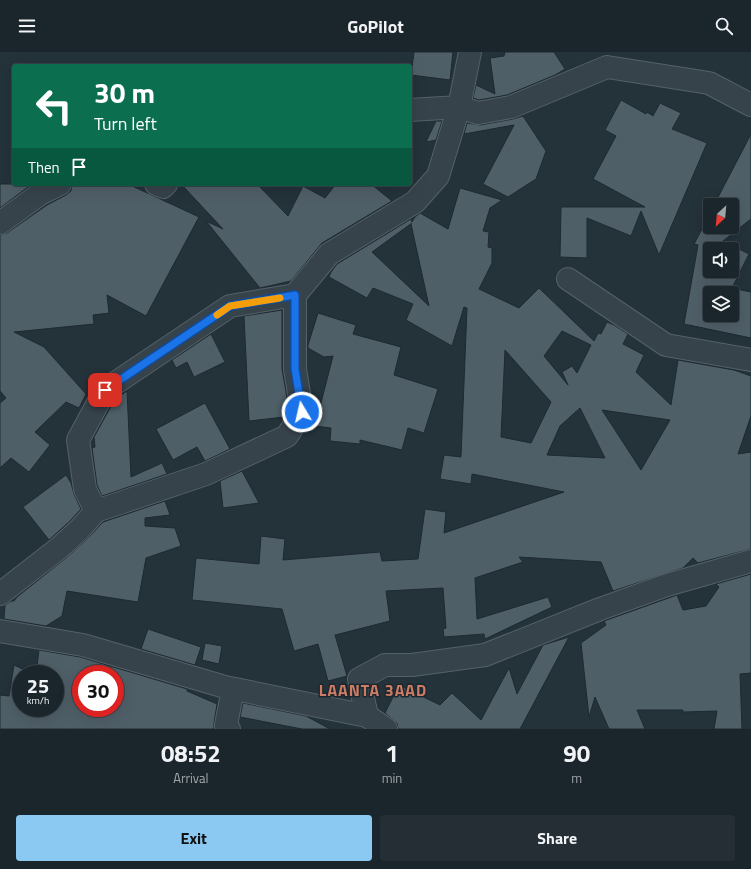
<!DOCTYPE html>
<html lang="en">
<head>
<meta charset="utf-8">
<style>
	:root { --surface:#1b262c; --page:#242e34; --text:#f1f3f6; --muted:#a0a5a9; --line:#394348; --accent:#8bc9f3 }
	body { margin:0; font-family:"Titillium Web",sans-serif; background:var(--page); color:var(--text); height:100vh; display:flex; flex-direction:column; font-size:15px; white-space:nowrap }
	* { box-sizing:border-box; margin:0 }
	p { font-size:13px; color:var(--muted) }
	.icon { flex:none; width:22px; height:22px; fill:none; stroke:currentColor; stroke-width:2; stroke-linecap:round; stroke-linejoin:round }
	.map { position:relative; height:677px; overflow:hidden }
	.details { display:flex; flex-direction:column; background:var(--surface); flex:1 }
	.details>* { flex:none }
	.guide { position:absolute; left:12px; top:12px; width:400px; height:122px; border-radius:4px; box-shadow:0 4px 16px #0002,0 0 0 1px var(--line); background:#0b6e4f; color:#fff; overflow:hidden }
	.needle { width:26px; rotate:206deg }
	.buttons { position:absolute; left:703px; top:146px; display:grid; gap:8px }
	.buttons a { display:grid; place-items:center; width:36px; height:36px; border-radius:4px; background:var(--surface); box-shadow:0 4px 16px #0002,0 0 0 1px var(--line); font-size:20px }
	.speed { position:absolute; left:12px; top:613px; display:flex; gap:8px; font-size:20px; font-weight:700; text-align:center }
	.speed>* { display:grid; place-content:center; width:52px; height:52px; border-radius:50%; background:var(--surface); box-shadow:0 4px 16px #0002,0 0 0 1px var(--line); line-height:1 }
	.speed small { font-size:10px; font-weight:400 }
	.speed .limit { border:6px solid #d22; background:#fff; color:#111 }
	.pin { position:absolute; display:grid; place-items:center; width:34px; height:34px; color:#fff; margin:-17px; border-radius:8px; box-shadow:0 2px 6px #0006 }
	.me { position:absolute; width:44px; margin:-22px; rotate:351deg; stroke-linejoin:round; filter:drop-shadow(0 0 3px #0008) }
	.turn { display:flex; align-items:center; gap:14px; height:84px; padding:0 16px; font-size:18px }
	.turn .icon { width:52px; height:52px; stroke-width:2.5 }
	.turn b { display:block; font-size:28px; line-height:34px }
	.then { display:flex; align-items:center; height:38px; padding:0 16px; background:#0003; gap:8px; font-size:15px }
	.eta { display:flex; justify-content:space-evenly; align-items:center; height:68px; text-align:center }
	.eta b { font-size:24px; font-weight:700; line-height:28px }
	.button { display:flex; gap:8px; margin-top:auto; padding:8px 16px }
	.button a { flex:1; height:46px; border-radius:4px; background:var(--accent); color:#111; font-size:16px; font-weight:700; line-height:46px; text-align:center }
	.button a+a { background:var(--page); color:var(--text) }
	header { display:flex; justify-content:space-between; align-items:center; height:52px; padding:0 16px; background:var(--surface); font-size:18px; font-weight:700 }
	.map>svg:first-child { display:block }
	.building { fill:#4f5f68; stroke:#1e2a31; fill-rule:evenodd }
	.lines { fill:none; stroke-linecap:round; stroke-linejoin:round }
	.minor-casing { stroke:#556168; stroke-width:24 }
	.minor { stroke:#37434b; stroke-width:22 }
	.route-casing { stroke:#114b97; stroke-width:10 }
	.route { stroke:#1a73e8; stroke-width:7 }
	.slow { stroke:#f59e0b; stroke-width:7 }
	.labels { text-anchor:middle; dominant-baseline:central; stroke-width:3; stroke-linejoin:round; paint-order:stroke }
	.district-label { font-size:16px; font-weight:bold; letter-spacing:1px; fill:#cf7c65; stroke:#1c282f }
</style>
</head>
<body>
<header><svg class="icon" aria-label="menu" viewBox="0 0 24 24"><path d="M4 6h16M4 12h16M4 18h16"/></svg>GoPilot<svg class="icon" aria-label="search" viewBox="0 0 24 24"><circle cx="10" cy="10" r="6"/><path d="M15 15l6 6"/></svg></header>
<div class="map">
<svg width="751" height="677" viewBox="0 0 751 677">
	<rect width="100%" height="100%" fill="#24323a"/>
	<path class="building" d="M414 0H453L450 28 411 23Z
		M505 0H554L565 17 555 23 507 43 479 48 473 46 476 33 495 42 490 6 504 4Z
		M621 48 646 62 647 60 653 64 660 51 681 61 672 77 707 91 659 203 641 159 631 184 587 166V206L560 205 561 155H645L593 127 616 84 605 78Z
		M523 64 546 99 536 127 508 145 483 132 514 73 464 82 467 71 480 73 513 67Z
		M436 69H442L436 88 426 90Z
		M751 82V167L723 189 749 202 732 236 751 240V286L684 272 698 193 694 192 710 162V175H732V153H714ZM710 197H732V219H710ZM710 241H732V263H710Z
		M0 132H32L0 156Z
		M74 132H128L199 165 146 264 107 243 109 261 93 263 94 272 14 280 44 295 86 342 79 356 66 350 35 380 50 393 29 420 11 406 0 416V351L6 346 0 339V183L7 181 47 153 66 143 71 139 72 133Z
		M181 132H257L288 164 303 134 325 146 336 132H371L392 149 322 191 291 229 260 236 206 169 223 177Z
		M460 136 502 148 490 156 483 179 489 180 488 195 492 196V211L479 237 519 256 539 236 594 289 598 281 601 282 607 270 614 273 628 282 623 292 644 303 636 320 671 353 678 308 734 318 751 324V364L738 402 751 400V497L698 511 693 506 683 516 613 539 601 510 519 505 523 510 475 526 477 567 548 545 552 555 485 587 484 582 444 585 443 577 446 576 443 536 386 539 390 569 335 583 347 624 328 629 318 592 294 599 282 557 192 548 196 506 259 512 261 484 285 487 283 508 380 500 382 509 418 507 425 457 446 460 444 481 564 440 472 422 471 432 440 427 444 403 461 405 467 256 464 255 452 294 406 268 413 252 373 236 367 246 329 225 331 220 337 212 411 167 412 170 415 165 420 161 448 177ZM412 171 411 172 429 254 372 200ZM562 279 591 293 577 321 572 314 562 320 568 333 544 304ZM505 298 551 350 531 391 501 385ZM580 356 605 406 547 403 560 374ZM602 358 670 368 641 418Z
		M282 258V317L289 357 284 365 249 369 244 264Z
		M318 261 356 273 353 282 401 295 394 323 438 337 424 381 408 376 402 398 360 388V392L330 389 331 376 315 374 333 304 324 305 308 296V293Z
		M211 282 225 310 194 325 187 310 176 316 172 308Z
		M127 339 131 425 162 411 167 422 102 444 97 433 92 396 95 395 94 385 115 347Z
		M205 351 230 397 205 409 197 395 173 408 156 377Z
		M242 419 259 451 223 456 220 429Z
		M66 423 71 431 74 442 81 457 70 469 49 488 23 455Z
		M165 449 170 463 145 466V474L175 476 181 494 146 506 138 550 67 539 62 564 46 574 4 567 5 553 11 549H14L17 545 67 505 87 487 103 470Z
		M751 522V621L740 622 742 677H714L717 659 683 660V658H637L645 677H609L595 645 589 665 581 591 606 573 604 569 677 543 683 558 706 554 719 535 716 532Z
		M148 577 201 595 195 613 141 597Z
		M569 585 520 677H398L397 671 385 661 399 633 440 653 452 641 481 668 509 616 517 642 543 593Z
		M205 591 222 594 219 612 202 608Z
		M39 598 80 605 187 637V639L217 652 214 671V677H0V643L9 644 14 613 33 622H21V656H55V622H36ZM81 622H115V656H81Z
		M243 651 306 664 330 677H302L240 665Z"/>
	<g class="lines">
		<defs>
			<path id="minor" d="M410 58 459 55 478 61 511 55 607 15 709 31 751 53
				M156 132 163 135 166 132
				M0 171 40 142 60 132
				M568 227 666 293 751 308
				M96 459 85 437 78 388 105 338 230 254 295 243
				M0 542 59 496 79 478 96 459 206 422 287 384 302 360 295 317V243L329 202 415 150 438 124 459 55 470 0
				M0 579 83 593 225 635 367 664 386 677
				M367 664 359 627 385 613H412L485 603 600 557 667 533 751 509
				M229 677 226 673 233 637"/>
		</defs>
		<use href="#minor" class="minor-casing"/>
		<use href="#minor" class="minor"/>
	</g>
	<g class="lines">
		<defs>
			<path id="route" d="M105 338 230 254 295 243V317L302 360"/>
		</defs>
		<use href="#route" class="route-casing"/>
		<use href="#route" class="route"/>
		<path class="slow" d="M217 263 230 254 280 246"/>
	</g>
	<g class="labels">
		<g class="district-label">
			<text x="373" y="638">LAANTA 3AAD</text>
		</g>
	</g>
</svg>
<div class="buttons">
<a><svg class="needle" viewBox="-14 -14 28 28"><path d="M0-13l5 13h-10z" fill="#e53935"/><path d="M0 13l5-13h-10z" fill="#a0a5a9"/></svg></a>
<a><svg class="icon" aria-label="sound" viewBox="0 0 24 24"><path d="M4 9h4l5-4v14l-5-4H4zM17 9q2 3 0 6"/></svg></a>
<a><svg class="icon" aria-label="layers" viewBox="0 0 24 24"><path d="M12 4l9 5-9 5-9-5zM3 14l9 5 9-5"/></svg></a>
</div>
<div class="speed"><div>25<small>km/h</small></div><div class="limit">30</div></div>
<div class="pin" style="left:105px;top:338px;background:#d93025"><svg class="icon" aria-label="arrive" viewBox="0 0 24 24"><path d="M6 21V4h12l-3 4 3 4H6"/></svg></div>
<svg class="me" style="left:302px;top:360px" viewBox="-20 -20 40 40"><circle r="17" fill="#1a73e8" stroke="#fff" stroke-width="3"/><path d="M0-11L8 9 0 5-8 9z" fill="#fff"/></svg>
<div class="guide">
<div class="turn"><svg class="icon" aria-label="left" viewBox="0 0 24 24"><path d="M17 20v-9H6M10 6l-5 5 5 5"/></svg><div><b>30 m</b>Turn left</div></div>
<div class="then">Then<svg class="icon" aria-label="arrive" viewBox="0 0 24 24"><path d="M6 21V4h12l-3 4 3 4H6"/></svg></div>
</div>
</div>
<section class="details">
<div class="eta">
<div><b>08:52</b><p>Arrival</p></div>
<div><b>1</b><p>min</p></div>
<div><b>90</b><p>m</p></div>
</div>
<div class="button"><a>Exit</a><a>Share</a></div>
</section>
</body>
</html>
